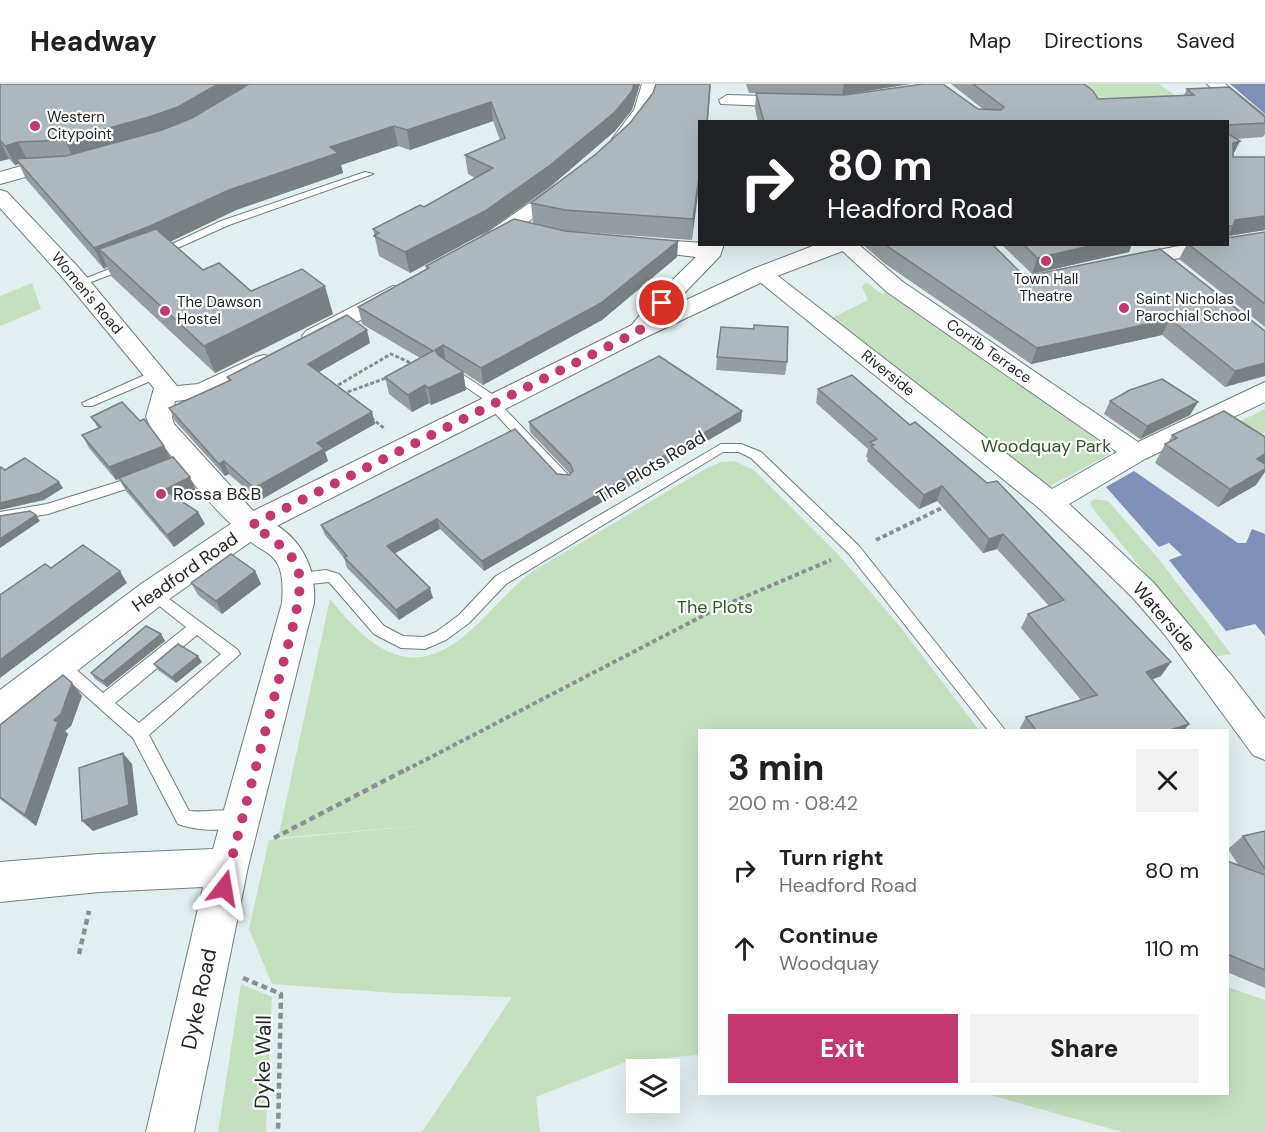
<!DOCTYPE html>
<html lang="en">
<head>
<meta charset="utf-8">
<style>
	:root { --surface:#fff; --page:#f2f2f2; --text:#202124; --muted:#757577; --line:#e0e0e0; --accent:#c2386f }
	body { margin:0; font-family:"DM Sans",sans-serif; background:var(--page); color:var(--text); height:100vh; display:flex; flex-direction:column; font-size:22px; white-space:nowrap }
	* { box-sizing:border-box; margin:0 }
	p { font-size:20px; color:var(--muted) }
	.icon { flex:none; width:33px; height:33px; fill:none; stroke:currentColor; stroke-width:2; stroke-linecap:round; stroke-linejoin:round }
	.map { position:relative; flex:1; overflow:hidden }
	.panel { position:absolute; left:698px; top:645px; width:531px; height:366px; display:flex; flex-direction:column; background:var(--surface); border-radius:0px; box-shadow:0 6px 24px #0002 }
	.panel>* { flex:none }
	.hud { position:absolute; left:698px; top:36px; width:531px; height:126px; border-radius:0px; box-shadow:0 6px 24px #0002; background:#202124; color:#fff; overflow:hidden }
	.fabs { position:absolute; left:626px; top:975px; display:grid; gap:12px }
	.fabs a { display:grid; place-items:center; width:54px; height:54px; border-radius:0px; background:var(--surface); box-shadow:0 6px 24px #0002; font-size:30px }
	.pin { position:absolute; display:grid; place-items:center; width:51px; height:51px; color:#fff; margin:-26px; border:3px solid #fff; border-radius:50%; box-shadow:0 2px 6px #0007 }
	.me { position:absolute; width:66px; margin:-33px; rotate:14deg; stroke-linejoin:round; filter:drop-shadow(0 0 4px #0008) }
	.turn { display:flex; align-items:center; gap:21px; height:126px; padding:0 30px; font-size:27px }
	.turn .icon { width:78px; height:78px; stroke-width:2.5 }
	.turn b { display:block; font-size:42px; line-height:51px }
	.round { display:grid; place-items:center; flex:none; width:63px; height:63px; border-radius:0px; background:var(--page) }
	.headline { display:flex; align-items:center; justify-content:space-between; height:102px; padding:0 30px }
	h1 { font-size:36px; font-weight:800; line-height:45px }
	.cta { display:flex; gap:12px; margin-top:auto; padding:12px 30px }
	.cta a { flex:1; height:69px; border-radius:0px; background:var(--accent); color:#fff; font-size:24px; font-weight:800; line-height:69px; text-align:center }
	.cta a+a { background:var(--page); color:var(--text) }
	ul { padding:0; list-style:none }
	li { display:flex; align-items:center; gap:18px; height:78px; padding:0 30px }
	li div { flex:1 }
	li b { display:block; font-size:22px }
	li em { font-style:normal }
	header { display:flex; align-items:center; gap:36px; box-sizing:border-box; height:84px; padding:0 30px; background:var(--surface); border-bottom:2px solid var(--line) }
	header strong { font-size:28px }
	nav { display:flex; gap:33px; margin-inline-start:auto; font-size:21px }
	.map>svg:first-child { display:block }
	.green { fill:#c4e1bf }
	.water { fill:#7f91b9 }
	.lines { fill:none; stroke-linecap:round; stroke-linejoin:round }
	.service-casing { stroke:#717d7e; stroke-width:2 }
	.minor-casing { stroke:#717d7e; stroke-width:2 }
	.tertiary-casing { stroke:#717d7e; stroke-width:2 }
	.secondary-casing { stroke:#717d7e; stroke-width:2 }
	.path-far2 { stroke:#879191; stroke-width:3; stroke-dasharray:4 2; stroke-linecap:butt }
	.path-far1 { stroke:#879191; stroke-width:4; stroke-dasharray:4.5 3; stroke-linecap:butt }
	.path { stroke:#879191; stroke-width:4.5; stroke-dasharray:6 4; stroke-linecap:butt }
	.service { fill:#fff; fill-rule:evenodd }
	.minor { fill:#fff; fill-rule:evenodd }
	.tertiary { fill:#fff; fill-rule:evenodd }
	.secondary { fill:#fff; fill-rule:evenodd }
	.wall { fill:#959da3 }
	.shaded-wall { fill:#798084 }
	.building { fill:#adb7bd; stroke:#798084; stroke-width:1.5 }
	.route { stroke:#c2386f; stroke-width:10; stroke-dasharray:0 18 }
	.poi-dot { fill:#c2386f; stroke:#fff; stroke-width:2 }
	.labels { text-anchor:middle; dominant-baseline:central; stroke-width:4.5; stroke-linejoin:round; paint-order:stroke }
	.far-poi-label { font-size:15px; fill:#222727; stroke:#fff; text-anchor:start }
	.far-street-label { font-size:15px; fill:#222727; stroke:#fff }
	.park-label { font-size:18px; fill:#2c5825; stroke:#fff }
	.street-label { font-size:18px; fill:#222727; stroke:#fff }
	.poi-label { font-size:18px; fill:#222727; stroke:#fff; text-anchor:start }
	.near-street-label { font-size:21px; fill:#222727; stroke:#fff }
</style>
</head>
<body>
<header>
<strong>Headway</strong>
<nav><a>Map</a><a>Directions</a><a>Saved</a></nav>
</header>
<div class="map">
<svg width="1265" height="1048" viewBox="0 0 1265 1048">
	<rect width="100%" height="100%" fill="#e2eff0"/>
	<path class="green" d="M1070 0H1159L1179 14 1092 19Z
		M866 198 882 210 886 208 1118 370 1112 369 1046 404 832 234 868 216 862 203Z
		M32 199 41 225 0 242V212Z
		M1265 325V348L1242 362 1219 347Z
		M734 377 754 386 836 468 898 540 979 646H699V971L628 977 536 1013 540 1048H422L512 913 395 909 272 900 249 845 269 756 427 741 278 754 330 515C372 567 413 600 472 545 493 526 510 504 533 487L707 384 721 378Z
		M1095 415 1108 417 1158 474 1231 570 1213 573 1093 425 1090 418Z
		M241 900 272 913 266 1048H218Z
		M1227 903 1265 916V1048H1122L987 1010H1227Z"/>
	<path class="water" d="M1230 0H1265V30Z
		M1134 387 1238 459H1246L1252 445 1265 450V552L1255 540 1226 547 1169 476 1182 471 1169 459 1159 463 1106 403Z"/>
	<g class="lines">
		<defs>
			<path id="service" d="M365 88 373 90 229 141 162 171 153 169 221 137Z
				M127 178 131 179V183L83 201 74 199Z
				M447 280 501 316 502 322 570 393 572 396 570 399H560L490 324 489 319 443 287 441 284Z
				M156 286 160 287V293L92 322H84L82 319Z
				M721 360H741L761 368 859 462 1005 646H988L849 470 751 374 739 368H723L506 500 469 539 446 556 425 565 401 564 374 550 329 498 300 501 293 495 300 489 326 486 339 490 384 542 403 552 424 553 436 548 459 531 496 492Z
				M140 391 147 396 145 399 48 430 0 438V428L47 420Z
				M153 503 238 566 240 570 149 651 189 727C207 729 229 723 245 729L248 735 245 741C226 748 197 747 178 740L133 654 50 580 52 575 58 574 64 575 103 609 186 543 148 513 146 509 148 505ZM197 551 221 570 139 639 115 619Z"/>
			<path id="minor" d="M642 0H658L651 27 627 59H615L612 55 634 26Z
				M1207 0H1225L1265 32V46L1259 45Z
				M727 11 796 13 804 18 796 23 721 20 719 16Z
				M63 79 70 81 72 85 70 89 29 92 0 100V88L28 80Z
				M564 98 574 104 571 108 492 163H478L475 159 478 155 557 100Z
				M0 106 7 108 79 184 177 302 198 300 256 273 264 271 272 273 276 278 272 283 211 313 175 317 172 333 174 340 266 441 262 448C255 450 251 452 244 449 222 439 171 371 153 349L146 333 154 304 63 194 0 124Z
				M1227 154 1235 160 1232 164 1128 184 1121 182 1117 178 1121 174 1128 172 1189 160H1227Z
				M637 155 724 160 720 172 670 224 647 252H631L628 247 631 242 654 214 696 173 630 165 627 161 630 157Z
				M835 160H858L903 198 1138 358 1265 298V318L1145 375 1069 420 1153 498 1232 592 1265 635V676L1253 671 1165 551 1133 514 1087 469 1040 425 750 190 753 185H769L1052 405 1117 368 887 208Z
				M393 202 401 204 404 209 401 214 322 257H306L302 252 306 247Z"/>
			<path id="tertiary" d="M252 430C294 443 317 476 314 519L248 783 194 1048H146L203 803 99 808 0 818V778L99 770 213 765 282 519C287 456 258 478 237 441L241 433Z"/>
			<path id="secondary" d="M818 160H851L848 165 769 195 648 252 263 449 165 518 13 637 0 641V606L141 500 241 433 630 242 753 185Z"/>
		</defs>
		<use href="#service" class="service-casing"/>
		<use href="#minor" class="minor-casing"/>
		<use href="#tertiary" class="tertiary-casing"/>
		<use href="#secondary" class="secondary-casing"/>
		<path class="path-far2" d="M333 304 391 270 413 280
			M342 310 389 293
			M371 334 384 344"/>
		<path class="path-far1" d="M876 456 948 421
			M406 686 716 525 831 476"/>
		<path class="path" d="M274 754 409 684
			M79 870 89 827
			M243 894 281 910 278 1048"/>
		<use href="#service" class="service"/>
		<use href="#minor" class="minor"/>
		<use href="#tertiary" class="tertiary"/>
		<use href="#secondary" class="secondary"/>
	</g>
	<path class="wall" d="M0 0H640L632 26 615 47 551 102 488 147 410 189 379 172 373 145 424 123 475 94 468 90 465 71 500 56 493 37 410 66 398 62 341 81 343 89 236 126 170 158 203 186 251 207 333 230 215 289 112 193 107 183 104 185 26 95 19 80 15 81 9 75 0 77Z
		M711 0 708 38H699L692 156 570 147 678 157 677 173 602 236 483 301 463 288 466 306 431 321 429 319 412 328 389 310 385 293 420 274 362 240 358 223 426 186V182L533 139 531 119 596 70 630 39 653 9Z
		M746 0H910L842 11 983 25 951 0H1084L1098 15 1184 11 1187 5 1265 39V50L1263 53 1236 55 1240 57 1233 71V73L1265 146 1228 152 1227 153V38H758L755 24 756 9H749Z
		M1265 148V243L1179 175 1187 160H1227Z
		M862 160H992L1022 190 1265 247 1225 303 1162 251 1031 280 884 179Z
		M1001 160H1132L1129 168 1032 190Z
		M754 245 787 278 785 291 716 286 717 273Z
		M370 259 319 288 372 328 375 340 325 368 328 377 259 417 229 390 225 392 175 337 169 324 229 297 227 293Z
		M852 291 1161 592 1152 595 1189 640 1184 646H1019L1026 633 1081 616 1021 544 1028 530 1049 522 997 465 983 469 937 417 919 425 867 377 868 374 866 373 868 365 816 319 818 305Z
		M1110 317 1190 331 1140 355 1104 330Z
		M742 327 741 337 484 487 440 445 395 469 433 514 399 536 347 484 344 474 325 451 321 441 569 391 570 390 530 348 529 338Z
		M91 333 164 362 171 374 196 406 178 415 198 428 205 440 174 463 126 407 119 395 116 396 89 364 82 351 98 344Z
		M1172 351 1256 401 1218 423 1155 379 1165 360 1168 359Z
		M255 487 261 500 222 530 198 511 191 499Z
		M161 550 165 557 107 603 95 595 91 589Z
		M202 578 176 599 158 586 154 580Z
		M72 599 82 612 71 642 65 647 68 650 36 742 0 715V641Z
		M1265 747V904L1227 888V777L1239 782 1228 765 1243 752Z"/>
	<path class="shaded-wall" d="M218 0H256L185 42 74 76 65 56Z
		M634 0H640L632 26 615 47 551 102 488 147 410 189 405 168Z
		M844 0H910L842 11Z
		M491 18 493 37 410 66 407 46Z
		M394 42 398 62 341 81 343 89 236 126 159 163 99 165 107 183 104 185 94 164 330 63Z
		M0 57 9 75 0 77Z
		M1240 57 1232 72 1233 59Z
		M18 58 28 78 16 75 19 80 15 81 5 62Z
		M699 92V104L692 156 693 135Z
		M1265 132V146L1228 152 1235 136Z
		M678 157 677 173 602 236 483 301 481 284Z
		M1098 160H1132L1129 168 1032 190 1037 174Z
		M325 202 333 230 215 289 204 262Z
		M1170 235 1162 251 1031 280 1037 264Z
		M367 246 370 259 312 292 308 280Z
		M443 261 446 278 439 284 435 266Z
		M1265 267V292L1225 303 1235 287Z
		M463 288 466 306 431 321 428 304Z
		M425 301 429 319 412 328 408 311Z
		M1198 318 1190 331 1140 355 1147 342Z
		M742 327 741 337 484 487 482 477Z
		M372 328 375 340 325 368 328 377 259 417 254 404 317 359Z
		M164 362 171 375 116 396 109 383Z
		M1265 370V382L1257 375Z
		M224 377 229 390 225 392 219 380Z
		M1265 385V388L1256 401 1218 423 1230 405Z
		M190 393 196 406 170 419 164 406Z
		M59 398 63 404 44 416 0 426V419Z
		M942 402 937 417 919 425 924 411Z
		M198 428 205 440 174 463 167 451Z
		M36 431 40 437 0 464V455Z
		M437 435 440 445 390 472 387 462Z
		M1003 450 997 465 983 469 989 455Z
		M120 487 127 499 0 594V576Z
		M255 487 261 500 222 530 216 517Z
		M430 504 433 514 399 536 396 526Z
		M161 550 165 557 107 603 103 597Z
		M198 572 202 578 176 599 172 593Z
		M1171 578 1161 592 1136 602 1146 588Z
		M72 599 82 612 71 642 65 647 68 650 36 742 25 731 54 636Z
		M1189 640 1184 646H1170Z
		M123 669 132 680 138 731 93 747 82 737Z"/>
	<path class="building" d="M0 0H218L178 23 149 33 65 56 18 58 5 62 0 56Z
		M249 0H634L632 7 615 28 549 82 485 127 405 168 374 152 379 149 373 145 420 121 424 123 493 84 465 71 505 54 491 18 407 46 394 42 330 63 338 69 229 106 150 142 94 164 16 75 66 72 162 46 192 34Z
		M656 0H710L707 38H699V92L693 135 565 126 531 119 596 70 630 39 653 9Z
		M923 0H943L978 25 1001 26 1004 23 973 0H1084L1093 7 1098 15 1194 11 1187 5 1229 3 1265 33V39L1227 41V38H764L756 9 845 11Z
		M1227 49 1240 57 1233 59V73H1265V132L1235 136 1233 142H1228L1227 141Z
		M514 135 565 147 678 157 601 219 481 284 443 261 435 266 438 271 463 288 428 304 425 301 408 311 385 293 433 267 358 223 429 184 426 182Z
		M156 145 203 186 219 179 251 207 302 185 325 202 204 262 99 165Z
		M1265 148V220L1188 160H1227V154Z
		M884 160H992L1022 190 1032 191 1160 165 1265 247V279L1235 287 1170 235 1037 264Z
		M1023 160H1098L1037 174Z
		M347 231 367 246 308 280 372 328 317 359 324 365 254 404 224 377 219 380 169 324 231 296 227 293Z
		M754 241 788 243 787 278 717 273 721 243 754 245Z
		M659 272 742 327 482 477 437 435 387 462 430 504 396 526 344 473 347 472 321 441 515 345 557 390 569 391 573 387 571 381 529 338Z
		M852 291 910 341 915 338 987 399 997 397 1171 578 1146 588 1189 640 1170 646H1036L1026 633 1097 611 1028 530 1064 516 1003 450 989 455 942 402 924 411 871 362 874 361 870 358 877 355 818 305Z
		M1162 295 1198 318 1147 342 1110 317 1130 306Z
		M122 318 140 337 144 335 164 362 109 383 82 351 101 343 91 333Z
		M1224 327 1265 353V370L1257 375 1265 380V385L1230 405 1165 360 1177 354 1172 351Z
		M173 373 190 393 164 406 198 428 167 451 119 394Z
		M25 374 59 398 40 409 0 419V383H1L5 386Z
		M30 427 36 431 0 455V432Z
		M83 461 120 487 0 576V511L45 480 51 484Z
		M231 470 255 487 216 517 191 499Z
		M146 542 161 550 103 597 91 589Z
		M178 560 198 572 172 593 154 580Z
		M63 591 72 599 61 630 54 636 58 638 25 731 0 713V641Z
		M123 669 129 721 82 737 79 684Z
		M1265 747V785L1243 752Z
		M1227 777 1265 791V886L1227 870Z"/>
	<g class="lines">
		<path class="route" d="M224 804 293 542C307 481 302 475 252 441L639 247 662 219"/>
	</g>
	<g class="poi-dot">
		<circle cx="35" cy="42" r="6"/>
		<circle cx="1046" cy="177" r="6"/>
		<circle cx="1124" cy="224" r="6"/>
		<circle cx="165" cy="227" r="6"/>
		<circle cx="161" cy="410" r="6"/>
	</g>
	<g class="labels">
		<g class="far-poi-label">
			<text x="47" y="33">Western<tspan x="47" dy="17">Citypoint</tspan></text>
			<text x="1046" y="195" text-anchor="middle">Town Hall<tspan x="1046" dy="17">Theatre</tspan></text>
			<text x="1136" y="215">Saint Nicholas<tspan x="1136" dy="17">Parochial School</tspan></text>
			<text x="177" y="218">The Dawson<tspan x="177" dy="17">Hostel</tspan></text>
		</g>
		<g class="far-street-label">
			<text transform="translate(87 209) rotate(50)">Women's Road</text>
			<text transform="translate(989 267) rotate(35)">Corrib Terrace</text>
			<text transform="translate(888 289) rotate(39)">Riverside</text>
		</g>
		<g class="park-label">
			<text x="1046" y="362">Woodquay Park</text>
			<text x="715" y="523">The Plots</text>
		</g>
		<g class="street-label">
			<text transform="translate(651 383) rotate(-31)">The Plots Road</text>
			<text transform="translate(185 488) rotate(-35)">Headford Road</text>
			<text transform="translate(1164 533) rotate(49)">Waterside</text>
		</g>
		<g class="poi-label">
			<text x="173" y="410">Rossa B&amp;B</text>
		</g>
		<g class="near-street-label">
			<text transform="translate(199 915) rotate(-78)">Dyke Road</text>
			<text transform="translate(263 978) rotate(-89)">Dyke Wall</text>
		</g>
	</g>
</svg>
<div class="fabs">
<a><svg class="icon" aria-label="layers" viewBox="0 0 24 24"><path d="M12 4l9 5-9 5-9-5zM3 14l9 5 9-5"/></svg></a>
</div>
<div class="pin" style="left:662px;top:219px;background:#d93025"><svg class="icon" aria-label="arrive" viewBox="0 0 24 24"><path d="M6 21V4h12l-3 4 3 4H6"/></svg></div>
<svg class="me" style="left:224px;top:804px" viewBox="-20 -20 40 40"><path d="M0-17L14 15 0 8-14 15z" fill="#c2386f" stroke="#fff" stroke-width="4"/></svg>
<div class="hud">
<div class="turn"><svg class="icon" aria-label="right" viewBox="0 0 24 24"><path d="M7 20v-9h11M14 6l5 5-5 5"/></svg><div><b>80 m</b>Headford Road</div></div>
</div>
<section class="panel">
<div class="headline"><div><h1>3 min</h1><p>200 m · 08:42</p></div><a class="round"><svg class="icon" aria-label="close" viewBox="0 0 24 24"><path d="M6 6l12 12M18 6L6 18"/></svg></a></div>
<ul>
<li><svg class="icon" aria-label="right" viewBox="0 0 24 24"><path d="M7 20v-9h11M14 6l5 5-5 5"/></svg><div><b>Turn right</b><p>Headford Road</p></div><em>80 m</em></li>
<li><svg class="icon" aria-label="ahead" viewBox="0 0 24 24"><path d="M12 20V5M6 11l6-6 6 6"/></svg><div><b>Continue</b><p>Woodquay</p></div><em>110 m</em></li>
</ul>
<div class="cta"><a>Exit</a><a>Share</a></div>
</section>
</div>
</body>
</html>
